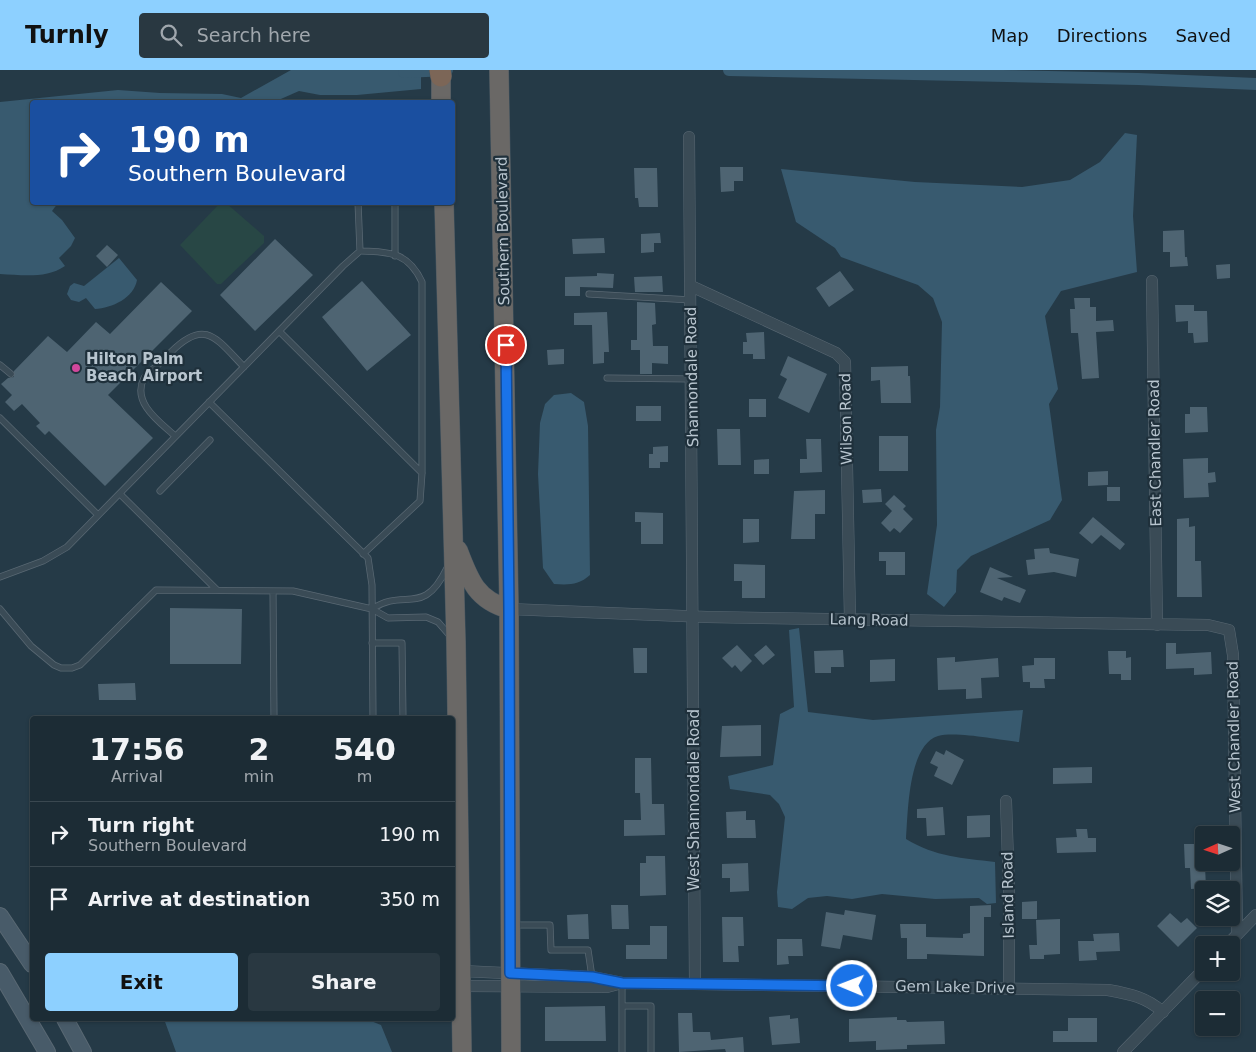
<!DOCTYPE html>
<html lang="en">
<head>
<meta charset="utf-8">
<style>
	:root { --surface:#1c2c35; --page:#293841; --text:#f1f3f6; --muted:#a0a7ad; --line:#3a4850; --accent:#8dd0ff }
	body { margin:0; font-family:"DejaVu Sans",sans-serif; background:var(--page); color:var(--text); height:100vh; display:flex; flex-direction:column; font-size:19px; white-space:nowrap }
	* { box-sizing:border-box; margin:0 }
	p { font-size:16px; color:var(--muted) }
	.icon { flex:none; width:28px; height:28px; fill:none; stroke:currentColor; stroke-width:2; stroke-linecap:round; stroke-linejoin:round }
	.map { position:relative; flex:1; overflow:hidden }
	.panel { position:absolute; left:30px; top:646px; width:425px; height:305px; display:flex; flex-direction:column; background:var(--surface); border-radius:5px; box-shadow:0 1px 4px #0004,0 0 0 1px var(--line) }
	.panel>* { flex:none }
	.top-card { position:absolute; left:30px; top:30px; width:425px; height:105px; border-radius:5px; box-shadow:0 1px 4px #0004,0 0 0 1px var(--line); background:#1a4fa0; color:#fff; overflow:hidden }
	.needle { width:32px; rotate:267deg }
	.controls { position:absolute; left:1195px; top:756px; display:grid; gap:10px }
	.controls a { display:grid; place-items:center; width:45px; height:45px; border-radius:5px; background:var(--surface); box-shadow:0 1px 4px #0004,0 0 0 1px var(--line); font-size:25px }
	.pin { position:absolute; display:grid; place-items:center; width:42px; height:42px; color:#fff; margin:-21px; border:2px solid #fff; border-radius:50%; box-shadow:0 1px 5px #0007 }
	.me { position:absolute; width:55px; margin:-28px; rotate:271deg; stroke-linejoin:round; filter:drop-shadow(0 0 4px #0008) }
	.turn { display:flex; align-items:center; gap:18px; height:105px; padding:0 15px; font-size:22px }
	.turn .icon { width:65px; height:65px; stroke-width:2.5 }
	.turn b { display:block; font-size:35px; line-height:42px }
	.eta { display:flex; justify-content:space-evenly; align-items:center; height:85px; text-align:center }
	.eta b { font-size:30px; font-weight:700; line-height:35px }
	.button { display:flex; gap:10px; margin-top:auto; padding:10px 15px }
	.button a { flex:1; height:58px; border-radius:5px; background:var(--accent); color:#111; font-size:20px; font-weight:700; line-height:58px; text-align:center }
	.button a+a { background:var(--page); color:var(--text) }
	ul { padding:0; list-style:none }
	li { display:flex; align-items:center; gap:15px; height:65px; padding:0 15px; border-top:1px solid var(--line) }
	li div { flex:1 }
	li b { display:block; font-size:19px }
	li em { font-style:normal }
	header { display:flex; align-items:center; gap:30px; box-sizing:border-box; height:70px; padding:0 25px; background:var(--accent); color:#111 }
	header strong { font-size:24px }
	nav { display:flex; gap:28px; margin-inline-start:auto; font-size:18px }
	.search { width:350px; height:45px; background:var(--page); display:flex; align-items:center; gap:12px; box-sizing:border-box; padding:0 18px; border-radius:5px; color:var(--muted); font-size:19px }
	.map>svg:first-child { display:block }
	.green { fill:#284745 }
	.water { fill:#385a6f }
	.lines { fill:none; stroke-linecap:round; stroke-linejoin:round }
	.canal { stroke:#385a6f; stroke-width:12 }
	.building { fill:#4e6472 }
	.service-casing { stroke:#596873; stroke-width:7 }
	.minor-casing { stroke:#596873; stroke-width:12 }
	.secondary-casing { stroke:#596873; stroke-width:18 }
	.trunk-casing { stroke:#455560; stroke-width:20 }
	.motorway-casing { stroke:#455560; stroke-width:22 }
	.service { stroke:#3a4b56; stroke-width:5.5 }
	.minor { stroke:#3a4b56; stroke-width:11 }
	.secondary { stroke:#485b69; stroke-width:16 }
	.trunk { stroke:#6a6866; stroke-width:19 }
	.motorway { stroke:#7c6657; stroke-width:21 }
	.route-casing { stroke:#114b97; stroke-width:12 }
	.route { stroke:#1a73e8; stroke-width:9 }
	.hotel-dot { fill:#d1479c; stroke:#1f303b; stroke-width:2 }
	.labels { text-anchor:middle; dominant-baseline:central; stroke-width:4.5; stroke-linejoin:round; paint-order:stroke }
	.street-label { font-size:15px; fill:#b8c5cf; stroke:#1f303b }
	.poi-label { font-size:15px; font-weight:bold; fill:#b8c5cf; stroke:#1f303b; text-anchor:start }
</style>
</head>
<body>
<header>
<strong>Turnly</strong>
<div class="search"><svg class="icon" aria-label="search" viewBox="0 0 24 24"><circle cx="10" cy="10" r="6"/><path d="M15 15l6 6"/></svg>Search here</div>
<nav><a>Map</a><a>Directions</a><a>Saved</a></nav>
</header>
<div class="map">
<svg width="1256" height="982" viewBox="0 0 1256 982">
	<rect width="100%" height="100%" fill="#253a47"/>
	<path class="green" d="M220 133H226L264 166V173L221 214H217L180 175Z"/>
	<path class="water" d="M291 0H421V19L357 25H320L299 21 274 32H32V132L58 133 52 141 62 150 75 168 71 176 59 188 65 196C46 209 22 205 0 204V32L118 20 160 23 222 24 241 28Z
		M1125 63 1137 65 1133 146 1137 202 1061 221 1045 246 1058 319 1049 334 1062 430 1050 450 971 486 957 500 956 522 944 537 927 524 937 455 936 360 940 337 942 252 933 228 918 215 841 187 835 178 796 152 781 99 915 112 1022 117 1070 110 1100 92Z
		M119 188 137 210C134 228 112 238 95 239L86 228 79 232 71 230 67 224 70 216 74 213 84 216Z
		M571 323 584 332 588 356 590 505C579 515 569 515 554 514L543 498 538 404 540 353 545 334 554 325Z
		M799 558 808 642 873 650 1023 640 1019 672C999 670 956 661 938 666 908 675 908 743 906 769 936 787 962 788 995 792L996 833 987 834 979 828 935 829 882 824 852 829 827 826 808 828 792 839 778 837 777 822 785 747 779 734 770 725 730 719 728 706 773 695 780 644 794 637 789 560Z
		M164 949H366L381 955 392 982H176Z"/>
	<g class="lines">
		<path class="canal" d="M729 0 1138 9 1256 14
			M404 2 447 0"/>
	</g>
	<path class="building" d="M720 97H743V111H734V121L721 122Z
		M634 98H657L658 137H639L638 128H635Z
		M1184 160 1185 187H1187L1188 196 1170 197V182H1163V161Z
		M660 163 661 173H654V182L641 183V164Z
		M604 168 605 183 573 184 572 169Z
		M275 169 313 205 255 261 220 225Z
		M107 175 118 185 107 197 96 186Z
		M1230 194V208L1217 209 1216 195Z
		M840 201 854 220 829 237 816 218Z
		M597 203 614 204 613 218 580 217V226H565V207L597 206Z
		M662 206 663 222H635L634 207Z
		M362 211 411 265 367 301 322 247Z
		M161 212 192 241 108 325 153 368 105 416 49 361 45 365 36 356 40 353 22 334 14 341 5 332 12 325 1 314 8 308 14 307V301L48 266 67 282 96 252 110 264Z
		M1074 228H1090V237H1096V251L1113 250 1114 261 1096 262 1099 308 1082 309 1078 263H1071L1070 239H1075Z
		M637 232 655 233 656 254 652 255 653 276H668V294L652 293V304H640V280H631V270H637Z
		M1175 235H1194V241H1207L1208 272 1194 273 1193 263H1188V251L1176 252Z
		M607 242 609 282H604V293L593 294 592 255H574V243Z
		M764 262 765 289H753V284H743V272H747L746 263Z
		M564 279V294L548 295 547 280Z
		M788 286 827 304 809 343 778 328 787 309 780 305Z
		M908 296V306H910L911 333H881L880 310 871 311V297Z
		M749 329H766V347H749Z
		M636 336H661V351H636Z
		M1190 337H1207L1208 362 1185 363V344H1190Z
		M717 359H740L741 395H718Z
		M879 366H908V401H879Z
		M806 369H821L822 402 800 403V389H807Z
		M668 376V392H660V398H649V384H653V377Z
		M1208 388V403L1215 402 1216 412 1208 413 1209 427 1184 428 1183 389Z
		M769 389V404H754V390Z
		M1108 401V415L1088 416V402Z
		M1107 417H1120V431H1107Z
		M881 419 882 432 863 433 862 420Z
		M825 420V444H815V469H791L794 421Z
		M894 425 906 436 903 439 913 449 900 463 894 458 890 462 881 453 892 441 885 434Z
		M635 442 663 443V474H641V452H635Z
		M1093 447 1125 474 1120 480 1101 465 1092 474 1079 463Z
		M1189 448V457L1195 456V491H1201L1202 527H1177V449Z
		M743 449H759V472L743 473Z
		M1049 478 1050 483 1079 489 1076 507 1054 502 1028 505 1026 490 1035 489 1034 479Z
		M879 482H905V505H886V491H879Z
		M734 494 765 495V528H742V511H734Z
		M990 497 1013 507 997 508 1026 520 1020 533 1004 527 1002 531 980 522Z
		M170 538 242 539 241 594H170Z
		M1166 573H1176V584L1211 582 1212 604 1194 605V598L1166 599Z
		M737 575 752 591 741 602 735 595 732 598 722 588Z
		M766 575 775 585 763 595 754 585Z
		M633 578H647V603H634Z
		M843 580 844 597H831V603H815L814 581Z
		M1108 581H1126V588L1131 587V610H1121V604H1109Z
		M955 587V592L998 588 999 607 981 608 982 628 966 629V619L938 620 937 588Z
		M1034 588H1055V609H1044L1045 618H1030V612H1023L1022 596 1034 595Z
		M895 589V611L870 612V590Z
		M135 613 136 630H99L98 614Z
		M761 655V686L720 687 722 656Z
		M946 680 964 690 952 715 934 706 938 697 930 693 936 681 944 685Z
		M635 688H651L652 734H664L665 765 624 766V750H641L640 723H635Z
		M1092 697V713L1053 714V698Z
		M943 737 945 765 927 766 926 748H917V739Z
		M746 741V750H755L756 768H727L726 742Z
		M990 745V767L967 768V746Z
		M1076 759H1087L1088 768H1096V782L1057 783 1056 768 1077 767Z
		M1184 774H1204L1206 818 1191 819 1190 798H1185Z
		M646 786H665L666 825 640 826V793H646Z
		M748 793 749 821 730 822V808H722V794Z
		M1037 831V849H1022V832Z
		M611 835H628L629 859H612Z
		M991 835V847H984V886L927 884V889H907V868H901L900 854H926V867L963 868V864L970 863V836Z
		M845 840 876 845 872 870 843 865 840 879 821 876 826 842 844 845Z
		M1170 843 1181 853 1187 848 1197 858 1178 877 1157 856Z
		M588 844 589 869H568L567 845Z
		M722 847H743L744 876H738L739 892H723Z
		M1060 849V884L1044 885V889H1030L1029 875H1037L1036 850Z
		M650 856H667V889H626V875H650Z
		M1119 863 1120 881 1096 882 1097 890 1079 891 1078 871H1094L1093 864Z
		M777 869H802L803 886H788L789 894 777 895Z
		M605 936 606 971H545V937Z
		M678 943H692L693 962H710L711 970 743 967 744 982H726L725 979 679 982Z
		M790 945V949L798 948 800 973 772 975 769 947Z
		M897 947V950H906L907 952 944 951 945 974 907 975V979L876 980V971L849 972V949Z
		M1068 948H1097V972H1053V961H1068Z"/>
	<g class="lines">
		<defs>
			<path id="service" d="M358 132 360 181
				M395 132V186
				M589 224 691 230
				M279 261 422 403
				M171 282C205 248 216 268 244 297
				M159 294C154 298 147 303 144 308 131 333 161 353 175 366
				M0 295 11 304
				M607 308 692 309
				M209 332 368 488 372 515 373 649
				M0 348 98 445
				M160 421 210 370
				M120 424 217 520
				M0 507 43 491 67 477 343 196 360 181C390 182 408 182 422 212V403L420 431 363 484
				M273 521 274 649
				M0 539 31 576 54 595 61 598H72L80 595 156 520 293 521 372 539 388 548 426 547 438 552 451 567
				M372 539C405 517 423 548 447 498
				M372 573H402L403 649
				M513 855H550L551 880H588L592 907
				M622 913V982
				M622 936H651V982"/>
			<path id="minor" d="M689 67 695 914
				M1152 211 1157 555
				M691 216 836 283 845 292 850 549
				M509 539 707 547 1208 555 1229 560 1233 585 1237 864
				M1006 731 1009 821V918
				M1227 875 1256 845
				M462 901 592 907 622 913
				M461 916 607 917 622 913 1108 920C1130 924 1146 927 1163 942
				M1123 982 1204 899"/>
			<path id="secondary" d="M0 846 32 894
				M0 902 47 982
				M65 949 83 982"/>
			<path id="trunk" d="M441 0V32
				M499 0 509 539 511 982
				M444 132 456 572 462 982
				M458 480C469 509 476 530 509 539"/>
			<path id="motorway" d="M440 0 441 6"/>
		</defs>
		<use href="#service" class="service-casing"/>
		<use href="#minor" class="minor-casing"/>
		<use href="#secondary" class="secondary-casing"/>
		<use href="#trunk" class="trunk-casing"/>
		<use href="#motorway" class="motorway-casing"/>
		<use href="#service" class="service"/>
		<use href="#minor" class="minor"/>
		<use href="#secondary" class="secondary"/>
		<use href="#trunk" class="trunk"/>
		<use href="#motorway" class="motorway"/>
	</g>
	<g class="lines">
		<defs>
			<path id="route" d="M506 275 509 539 510 903 592 907 622 913 852 916"/>
		</defs>
		<use href="#route" class="route-casing"/>
		<use href="#route" class="route"/>
	</g>
	<circle class="hotel-dot" cx="76" cy="298" r="5"/>
	<g class="labels">
		<g class="street-label">
			<text transform="translate(503 161) rotate(-91)">Southern Boulevard</text>
			<text transform="translate(692 307) rotate(-91)">Shannondale Road</text>
			<text transform="translate(846 349) rotate(-91)">Wilson Road</text>
			<text transform="translate(1155 383) rotate(-91)">East Chandler Road</text>
			<text transform="translate(869 550) rotate(1)">Lang Road</text>
			<text transform="translate(1234 667) rotate(-91)">West Chandler Road</text>
			<text transform="translate(694 730) rotate(-90)">West Shannondale Road</text>
			<text transform="translate(1008 825) rotate(-91)">Island Road</text>
			<text transform="translate(955 917) rotate(1)">Gem Lake Drive</text>
		</g>
		<g class="poi-label">
			<text x="86" y="289">Hilton Palm<tspan x="86" dy="17">Beach Airport</tspan></text>
		</g>
	</g>
</svg>
<div class="controls">
<a><svg class="needle" viewBox="-14 -14 28 28"><path d="M0-13l5 13h-10z" fill="#e53935"/><path d="M0 13l5-13h-10z" fill="#a0a7ad"/></svg></a>
<a><svg class="icon" aria-label="layers" viewBox="0 0 24 24"><path d="M12 4l9 5-9 5-9-5zM3 14l9 5 9-5"/></svg></a>
<a>+</a>
<a>−</a>
</div>
<div class="pin" style="left:506px;top:275px;background:#d93025"><svg class="icon" aria-label="arrive" viewBox="0 0 24 24"><path d="M6 21V4h12l-3 4 3 4H6"/></svg></div>
<svg class="me" style="left:852px;top:916px" viewBox="-20 -20 40 40"><circle r="17" fill="#1a73e8" stroke="#fff" stroke-width="3"/><path d="M0-11L8 9 0 5-8 9z" fill="#fff"/></svg>
<div class="top-card">
<div class="turn"><svg class="icon" aria-label="right" viewBox="0 0 24 24"><path d="M7 20v-9h11M14 6l5 5-5 5"/></svg><div><b>190 m</b>Southern Boulevard</div></div>
</div>
<section class="panel">
<div class="eta">
<div><b>17:56</b><p>Arrival</p></div>
<div><b>2</b><p>min</p></div>
<div><b>540</b><p>m</p></div>
</div>
<ul>
<li><svg class="icon" aria-label="right" viewBox="0 0 24 24"><path d="M7 20v-9h11M14 6l5 5-5 5"/></svg><div><b>Turn right</b><p>Southern Boulevard</p></div><em>190 m</em></li>
<li><svg class="icon" aria-label="arrive" viewBox="0 0 24 24"><path d="M6 21V4h12l-3 4 3 4H6"/></svg><div><b>Arrive at destination</b></div><em>350 m</em></li>
</ul>
<div class="button"><a>Exit</a><a>Share</a></div>
</section>
</div>
</body>
</html>
